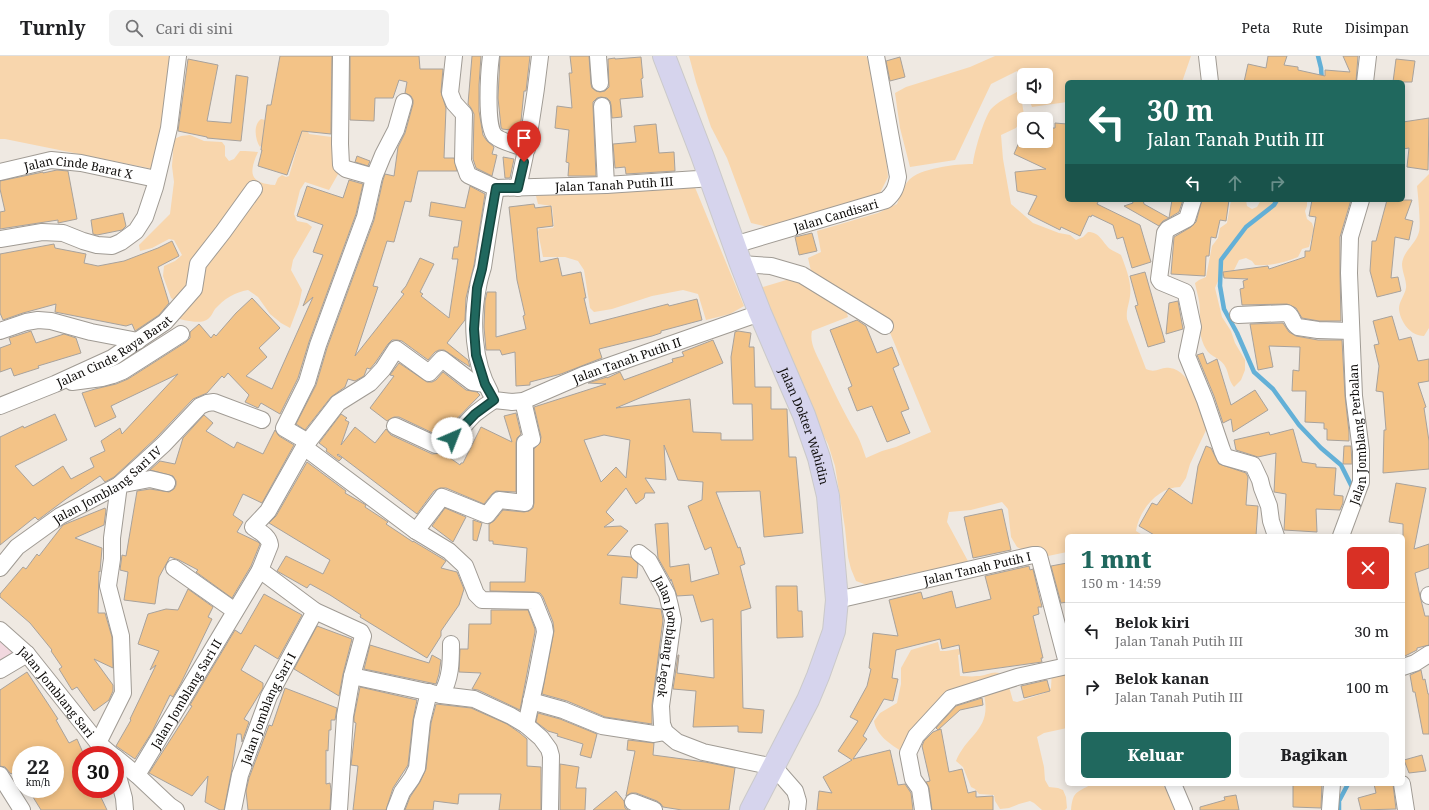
<!DOCTYPE html>
<html lang="id">
<head>
<meta charset="utf-8">
<style>
	:root { --surface:#fff; --page:#f2f2f2; --text:#202124; --muted:#757577; --line:#e0e0e0; --accent:#20685e }
	body { margin:0; font-family:"Noto Serif",serif; background:var(--page); color:var(--text); height:100vh; display:flex; flex-direction:column; font-size:15px; white-space:nowrap }
	* { box-sizing:border-box; margin:0 }
	p { font-size:13px; color:var(--muted) }
	.icon { flex:none; width:22px; height:22px; fill:none; stroke:currentColor; stroke-width:2; stroke-linecap:round; stroke-linejoin:round }
	.map { position:relative; flex:1; overflow:hidden }
	.drawer { position:absolute; left:1065px; top:478px; width:340px; height:252px; display:flex; flex-direction:column; background:var(--surface); border-radius:6px; box-shadow:0 2px 10px #0003 }
	.drawer>* { flex:none }
	.banner { position:absolute; left:1065px; top:24px; width:340px; height:122px; border-radius:6px; box-shadow:0 2px 10px #0003; background:#20685e; color:#fff; overflow:hidden }
	.buttons { position:absolute; left:1017px; top:12px; display:grid; gap:8px }
	.buttons a { display:grid; place-items:center; width:36px; height:36px; border-radius:6px; background:var(--surface); box-shadow:0 2px 10px #0003; font-size:20px }
	.speed { position:absolute; left:12px; top:690px; display:flex; gap:8px; font-size:20px; font-weight:700; text-align:center }
	.speed>* { display:grid; place-content:center; width:52px; height:52px; border-radius:50%; background:var(--surface); box-shadow:0 2px 10px #0003; line-height:1 }
	.speed small { font-size:10px; font-weight:400 }
	.speed .limit { border:6px solid #d22; background:#fff; color:#111 }
	.pin { position:absolute; display:grid; place-items:center; width:34px; height:34px; color:#fff; margin:-41px -17px; border-radius:50% 50% 50% 0; rotate:-45deg; box-shadow:0 0 4px #0007 }
	.pin .icon { rotate:45deg }
	.me { position:absolute; width:44px; margin:-22px; rotate:44deg; stroke-linejoin:round; filter:drop-shadow(0 0 3px #0008) }
	.turn { display:flex; align-items:center; gap:14px; height:84px; padding:0 16px; font-size:18px }
	.turn .icon { width:52px; height:52px; stroke-width:2.5 }
	.turn b { display:block; font-size:28px; line-height:34px }
	.lanes { display:flex; align-items:center; height:38px; padding:0 16px; background:#0003; justify-content:center; gap:20px; direction:ltr }
	.lanes .off { opacity:.35 }
	.round { display:grid; place-items:center; flex:none; width:42px; height:42px; border-radius:6px; background:var(--page) }
	.head { display:flex; align-items:center; justify-content:space-between; height:68px; padding:0 16px }
	h1 { font-size:24px; font-weight:800; line-height:30px; color:var(--accent) }
	.cta { display:flex; gap:8px; margin-top:auto; padding:8px 16px }
	.cta a { flex:1; height:46px; border-radius:6px; background:var(--accent); color:#fff; font-size:16px; font-weight:800; line-height:46px; text-align:center }
	.cta a+a { background:var(--page); color:var(--text) }
	ul { padding:0; list-style:none }
	li { display:flex; align-items:center; gap:12px; height:56px; padding:0 16px; border-top:1px solid var(--line) }
	li div { flex:1 }
	li b { display:block; font-size:15px }
	li em { font-style:normal }
	header { display:flex; align-items:center; gap:24px; box-sizing:border-box; height:56px; padding:0 20px; background:var(--surface); border-bottom:1px solid var(--line) }
	header strong { font-size:19px }
	nav { display:flex; gap:22px; margin-inline-start:auto; font-size:14px }
	.search { width:280px; height:36px; background:var(--page); display:flex; align-items:center; gap:10px; box-sizing:border-box; padding:0 14px; border-radius:6px; color:var(--muted); font-size:15px }
	.map>svg:first-child { display:block }
	.education { fill:#f2d8df }
	.green { fill:#f8d6ad }
	.lines { fill:none; stroke-linecap:round; stroke-linejoin:round }
	.stream { stroke:#63b0d7; stroke-width:4.5 }
	.building { fill:#f3c387; stroke:#a8a29c; fill-rule:evenodd }
	.minor-casing { stroke:#a09b94; stroke-width:18 }
	.highway-casing { stroke:#cac9c9; stroke-width:24 }
	.minor { stroke:#fff; stroke-width:16 }
	.highway { stroke:#d6d4ed; stroke-width:22 }
	.route-casing { stroke:#15443d; stroke-width:10 }
	.route { stroke:#20685e; stroke-width:7 }
	.labels { text-anchor:middle; dominant-baseline:central; stroke-width:3; stroke-linejoin:round; paint-order:stroke }
	.street-label { font-size:12px; fill:#0d0b09; stroke:#fcf6ef }
</style>
</head>
<body>
<header>
<strong>Turnly</strong>
<div class="search"><svg class="icon" aria-label="search" viewBox="0 0 24 24"><circle cx="10" cy="10" r="6"/><path d="M15 15l6 6"/></svg>Cari di sini</div>
<nav><a>Peta</a><a>Rute</a><a>Disimpan</a></nav>
</header>
<div class="map">
<svg width="1429" height="754" viewBox="0 0 1429 754">
	<rect width="100%" height="100%" fill="#efe9e2"/>
	<path class="education" d="M0 583 19 599 0 611Z"/>
	<path class="green" d="M0 0H173L153 113 5 83H0Z
		M689 0H866L869 5 885 90 888 121 878 141 772 172 751 167 727 102 711 71 696 26Z
		M995 0H1191L1182 26H1067V46L1032 51 1028 41H1046V19H1024V32L1017 15 991 28 955 104 910 111 900 72 895 37 906 31 970 11Z
		M1020 34 1024 59 1016 72 1001 79 1003 103 1011 148 1033 167 1059 177 1070 179 1076 184 1083 181 1088 176C1100 176 1102 186 1110 193 1113 195 1118 197 1121 199 1126 212 1132 227 1130 240 1129 249 1126 253 1127 263L1146 313C1157 318 1160 310 1170 312 1191 314 1202 354 1208 370L1190 408 1186 422 1180 431C1158 431 1139 454 1136 475L1144 480H1067V496L1048 500 1043 493 1023 494 1017 491 1011 481 1008 453 1002 446 971 454 949 456 947 466 969 507 904 519 867 529 856 525 851 513 848 501 845 472 835 410 828 388 787 310 759 242 763 231 793 222 846 254 848 261 812 275C809 287 817 299 822 310 833 334 843 355 857 379 861 386 863 394 866 402L882 395 896 391 931 376 891 279 882 260 811 215 808 202 821 196 817 175 878 157 897 148C900 141 903 131 908 125 919 112 956 108 973 108 974 96 984 62 991 53 997 46 1012 39 1020 34Z
		M261 63 307 74 309 78 339 82 341 113 329 134 305 126 300 134 294 158 297 165 307 167 312 171 293 204 291 214 302 234 299 248 290 272 281 267 270 258 258 241 248 234C235 236 224 243 215 253 213 256 211 261 208 263 201 269 182 264 174 261L179 247 171 242 163 220 164 210 175 205 182 199 174 184 169 183 152 192 140 195 139 189 170 158 174 126 172 110 174 83 181 80 190 79 204 85 222 86 225 90V100L229 105 234 103 240 95H245L258 96C248 118 250 127 275 129L278 122 282 119 286 121 289 120 299 86 295 84 262 88 260 91C255 83 253 69 261 63Z
		M1429 118V272L1424 280C1410 280 1400 265 1399 253 1399 245 1405 239 1406 232 1407 225 1402 216 1402 208 1403 195 1416 188 1419 176 1421 169 1418 139 1417 130Z
		M694 129 744 250 730 258 706 264 698 238 683 234 652 240 612 253 594 256 590 252 584 214 578 205 565 201H543L538 176 539 173 553 172 554 169 552 150 538 148 536 140 540 137 601 135 610 137Z
		M1231 144H1246L1247 150 1252 153 1257 151 1261 144H1307V150L1305 155 1307 163 1312 167 1314 173 1309 191 1302 193 1298 201C1283 207 1271 210 1255 209L1252 205 1246 202 1239 204 1233 216 1224 219 1218 225 1215 232 1222 261 1231 275 1235 287 1245 304V314L1241 324 1234 331C1229 325 1229 319 1226 312 1222 302 1210 301 1206 293 1196 276 1202 263 1199 245 1198 239 1196 233 1195 227L1199 224 1206 221 1212 190 1218 182 1220 172 1227 167Z
		M938 586 940 595H946L964 592V597L958 599 960 620C966 620 972 621 977 620 989 620 993 612 1006 620L1013 645 1017 646 1045 637 1051 632 1052 613 1067 616V672L1044 677 1037 681 1044 711 1045 724 1049 731 1058 732 1063 734 1066 741 1067 752 1065 754H1042L1034 747 1030 745 1019 748 1009 752 1000 753 995 745 994 739 979 738 975 733 971 731 963 711 956 705C967 678 992 674 984 639L947 640 903 696C891 689 876 679 874 665L880 657 897 647 901 628V612L911 594Z
		M1092 728H1162L1169 737 1174 754H1071C1073 735 1076 737 1092 728Z"/>
	<g class="lines">
		<path class="stream" d="M1318 0 1321 12 1322 26
			M1277 144 1274 149 1246 171 1221 204 1220 230 1224 253 1237 277 1254 316 1273 333 1299 369 1321 392 1341 409 1353 433 1352 435
			M1339 754V745L1348 728"/>
	</g>
	<path class="building" d="M280 0H332L331 78 302 75 287 119 258 110 262 94H261L267 49H271Z
		M350 0H419L420 13H443L441 36 446 52 444 102H454L457 115H418L411 146 405 145 394 186 387 185 373 230 378 231 355 300 404 238 401 236 406 230 420 202 434 208 420 236 423 238 421 240 449 262 458 203H452L454 191H458L462 165 429 160 431 146 465 152 470 130 485 138 474 209 466 242 465 264 447 287 468 304 470 311 444 294H439L435 296 428 304 402 285 397 284H392L388 288 375 307 370 313 367 312 364 320 355 325 348 323 345 331 331 341 305 374 296 368 316 329 327 292 374 164 383 124 385 118 394 120 398 91 405 77 413 48V44L411 40 405 37 407 26 399 24 393 42H375L374 65 350 64Z
		M472 0H481L479 29V55L483 79 487 85 494 91 492 98 497 99 492 120 476 112 473 103 474 58 471 52 468 48Z
		M500 0H530L526 35H524L520 75 502 73 501 71 498 42Z
		M570 0H589L591 28 592 32 596 35 600 36 605 35 609 31 608 3 615 2V3L641 1 643 22 641 23 643 41 620 43 622 61 612 62 611 49 610 45 607 42 601 41 597 42 593 46V50L596 120H568L569 107 566 106 569 74 555 72 557 50 572 52 569 17H572Z
		M1268 0H1287L1284 9 1298 11V14L1325 20V14L1350 16 1343 0H1358L1356 26H1244L1248 8 1266 12Z
		M900 1 905 21 890 25 886 5Z
		M188 3 218 9 207 65 231 67 236 19 248 21 241 85 207 82V81L178 75Z
		M1396 3 1415 5 1412 26H1393Z
		M1429 62 1428 114 1407 111 1409 92 1403 93V66Z
		M1055 67 1067 68V144H1099L1097 148 1140 169 1151 206 1132 212 1123 181 1117 183 1113 169 1092 159 1091 161 1089 160 1080 180 1061 171 1060 174 1028 158 1037 140 1017 135 1015 116 1046 113 1014 98 1022 79 1024 80V85H1036L1046 89V72H1055Z
		M656 68 659 97 674 96 675 115 626 118 625 111 615 112 613 88 636 86 634 70Z
		M357 100 370 105 368 110 355 106Z
		M503 101 514 103 510 122H505Z
		M57 114 68 115 77 163 58 167V164L0 173V156L5 155 0 133V125L43 116V117Z
		M349 124 363 128 356 158 309 286 298 322 280 358 261 347 258 352 245 346 249 339 228 317 224 322 222 320 207 337 193 343 157 381 114 421 105 426 100 420 66 443 38 464 35 461 0 489V381L23 370 24 372 55 358 67 384 15 410 33 430 63 410 71 423 94 411 90 402 105 395 101 385 120 372 122 378 178 318 111 350 116 361 95 371 82 337 95 333 116 328 128 323 186 286 190 282V276L199 268 211 282 214 278 216 280 236 257 252 242 280 272 259 292 267 301 246 320 272 333 313 241 303 250 323 199 313 196 323 169 297 160 307 130 343 142Z
		M1132 144H1143L1144 148 1169 162 1163 165 1159 170 1124 150 1133 147Z
		M1172 144H1183L1179 156 1169 162Z
		M1202 144H1229L1226 165 1220 164 1216 182 1211 181 1209 200H1206L1205 220 1171 218 1174 181 1191 171 1196 166Z
		M1312 144H1351L1340 181V217L1341 265H1319L1302 262 1296 252 1287 248 1242 249 1240 233 1244 232 1243 225 1248 223 1224 222 1223 216 1268 210 1269 213 1305 201V195H1310L1316 161 1309 160Z
		M1387 144H1412L1405 163 1413 165 1409 184 1395 181 1391 222 1398 221 1401 235 1377 241 1370 215 1372 185H1376Z
		M534 148 535 152 551 150 553 170 537 172 540 206 558 202 562 220 581 216 586 242H584L590 268 645 254 668 248 669 250 697 243 702 264 661 275V277L652 280 599 293 602 302 561 318 530 326V329L516 330 515 296 502 299 500 294H486L484 271 485 245 487 236H496V281L526 273 523 260 525 259 517 224 509 151Z
		M123 157 126 170 122 174 97 179 93 178 91 164Z
		M812 177 817 195 799 199 795 181Z
		M172 185 179 200 158 211 169 247 159 259 135 275 132 268 126 270 55 256 56 248 23 257 3 264 0 257V198L54 188 55 192 86 198 84 207 98 210 124 205 158 192Z
		M1145 216 1165 286 1148 291 1135 250 1138 249 1130 220Z
		M1178 245 1183 273 1166 278 1169 247Z
		M1392 260 1399 284 1411 281 1418 305 1429 303V325L1418 327 1426 351 1424 352 1429 385V413L1383 417 1384 374H1386L1383 336 1376 335 1379 310 1374 289 1379 288 1373 265Z
		M857 264 866 270 877 297 892 291 899 309 893 312 909 353 901 356 910 377 887 386 872 350 857 355 848 332 852 330 830 274Z
		M1283 267 1289 276 1296 280 1318 284H1342L1345 340 1349 376V385L1327 384V373H1324V367L1305 366 1306 335H1292L1293 314 1299 315 1300 291 1269 290 1273 311 1258 314 1250 268Z
		M31 275 36 287 64 278 76 282 81 297 38 310 39 312 14 320 11 312 0 316V292L11 288 9 282Z
		M738 275 751 277 749 291H754L755 331H771V353H787L789 401H796L803 477 764 481 760 435 716 436 738 492 740 491 745 508 740 510 751 552 741 555 743 652 764 654 762 677 738 676V670L693 671 696 635 673 633 678 599H679L677 617 714 622 713 563 701 566 693 539 677 540 671 523V525L658 502 655 468 668 467 670 511 689 508 691 526 719 518 711 491 705 494 688 450 702 444 703 426 678 424 664 389 666 424 645 422 655 437H645L644 442 636 448 626 432 606 456 614 464 604 471 621 470 628 475 607 499 631 501 638 508 637 522 622 521 620 548 661 553 663 564 652 649V668L605 661 567 645 542 638 554 575 553 566 543 541 540 537 534 536 490 535V526H525L527 492 493 488V485H489V468L494 465 503 454 524 456 529 455 533 452 534 447V393L540 387 541 381 534 351 606 328 588 327 607 321V322L620 316 624 324 673 306 672 303 684 300 682 296 713 284 723 307 616 352 690 343 693 376 721 377V384H753L752 348H733L731 301 735 276ZM604 379 630 384 626 422 616 411 601 426 584 384Z
		M1203 297 1207 308 1217 303 1231 349 1255 334 1268 354 1233 376 1231 363 1223 367 1214 340 1197 299Z
		M399 307 427 326H432L436 324 443 316 466 334 477 336 480 339 447 373 439 378 437 379 399 361H394L387 365 370 352 394 320 390 319Z
		M516 357 521 378 517 382 516 387V436L496 435 492 438 484 448 446 432H440L434 435 417 458 338 398 337 399 342 402 339 405 326 395 327 393 319 387 341 358 347 362 345 364 349 366 341 389 355 371 375 387 386 373 391 379 432 398 443 397 460 409 461 407H463L481 371 512 386 504 360Z
		M204 359 213 367 206 375 234 392 237 386 263 398 275 374 279 380 294 389 262 447 243 438 233 459 243 466 237 476 258 486 260 488 251 510 232 542 196 516 198 514 179 504 170 501 159 521 155 548 124 544 128 516 120 514 122 499 126 500 137 435 150 433 169 436 174 433 176 429V425L173 420 150 414 160 405 175 408 183 382Z
		M1293 373 1302 406 1316 408V411L1336 412 1334 439 1343 440V447L1340 454 1316 453 1317 476 1284 474 1286 438 1274 436 1276 397 1258 401 1236 394 1234 384 1269 376 1270 379Z
		M1206 390 1211 392 1219 408 1246 417 1248 421 1246 449 1258 450 1256 480H1156L1139 470 1152 447 1157 449 1169 432 1192 448 1198 410Z
		M1344 390H1351L1352 408H1343Z
		M307 406 346 435 345 437 366 449 365 451 388 466 386 468 413 486V485L443 503 446 505 441 512 457 516 464 533 459 549 441 575V580L427 602 360 561 361 559 330 539 310 528 307 532 277 515 286 500 323 518 330 504 269 467 276 460Z
		M1396 427 1426 432 1414 493 1429 488V512L1415 517 1420 540 1425 560H1429V589L1417 592V594L1403 601V468L1389 466Z
		M105 452 106 454 104 469 75 482 102 492 100 516 99 515 98 557H105L112 581 113 612 94 603 113 629V635L109 644 94 655 77 631 72 634 59 613 62 611 51 595 52 594 30 567 0 541V538L23 511 26 513 37 498 39 500 63 469Z
		M445 452 466 461 453 486 432 470Z
		M1002 453 1011 494 973 502 964 461Z
		M473 464 482 467 477 485 473 484Z
		M1067 507V546L1061 547 1051 510Z
		M1029 510 1030 514 1033 513 1042 551H1038L1039 558 1033 560 1043 602H1041L1042 606 963 617 959 589 942 593 940 583 896 594 892 622 898 623 893 645 884 643 863 680 867 683 853 703 890 694 898 729 905 728 911 737 913 754H817L819 735 832 737 823 721 852 704 838 695 858 665 850 661 867 630 871 613 869 612 873 577 898 580 889 544 921 536 923 543 952 535 956 552 991 543 985 520Z
		M776 530H797L798 555H802L803 581 777 582Z
		M188 533 213 551 208 561 212 563 181 627 173 641 170 639 152 676 135 703 116 690 131 664 130 663 156 609 150 614 159 595 138 588 148 558 166 553 178 554Z
		M264 538 302 559 278 603 255 589 241 614 263 627V632L244 663 249 666 242 686 241 678H237L232 713 224 754H220L205 746 208 720 192 740 149 717 192 650 190 649 235 574 241 578Z
		M491 554H528L535 573V576L520 654 478 634 472 633 481 617 459 616 460 593H468L469 568H491Z
		M317 570 352 583 343 618 339 640 294 613Z
		M370 589 429 607 432 599 441 604 439 618 436 628 364 613Z
		M1421 614 1423 624 1425 623 1428 638H1429V678H1423L1415 636H1413L1410 619Z
		M27 616 58 663 56 664 69 687 77 683 84 699H81V733H97L107 754H41L28 733H55V699H21V711L11 718 5 711 0 710V634Z
		M1047 624 1050 635 1024 642 1021 630Z
		M360 631 417 644 413 664 408 709 393 732 386 754H353L358 710 351 709 356 667 354 666V661Z
		M285 632 337 652 335 664H331V674H329L328 695 326 694V728L330 727 331 734 330 754H248L246 735 249 722 269 669 272 670Z
		M982 642 983 649 960 654 938 674 941 673 949 716 962 713 968 737 976 735V741L993 740V754H932L929 732 926 726 930 725 922 690 924 685 933 676 938 674 936 672 956 650Z
		M436 648 471 652 507 668 520 677 527 683V710L541 711V754H499L501 738H459L458 748 434 745 433 754H405L410 741 420 726 426 713 431 667Z
		M538 657 560 663 597 678 591 702 580 699 583 688 557 680 558 678 548 675 536 666Z
		M628 684 654 687 653 699 705 706 735 712 729 754H682L663 751 661 748 657 745 636 737H631L626 740 635 695 627 694Z
		M1422 699 1426 715 1409 717 1404 704Z
		M560 708 579 711 576 732H586L585 754H560Z
		M1293 728H1322L1321 752 1293 751Z
		M1374 728H1393L1396 753 1361 754 1358 742 1376 737Z
		M616 735 624 745 625 752 628 754H593Z
		M1236 739 1239 754H1200V751L1225 744 1224 741Z"/>
	<g class="lines">
		<defs>
			<g id="minor">
				<path d="M341 0 340 88 341 109 346 113 374 121"/>
				<path id="s1" d="M454 0 450 37 454 47 464 58 463 105 468 119 496 132 606 129 698 123 710 121"/>
				<path d="M491 0C489 15 485 70 495 80 503 87 518 89 527 93"/>
				<path d="M598 0 600 27"/>
				<path d="M1207 0 1210 26"/>
				<path d="M1365 26 1368 0"/>
				<path d="M602 50 606 129"/>
				<path id="s2" d="M0 116 51 104 81 107 156 123"/>
				<path d="M518 132C528 88 535 45 540 0"/>
				<path d="M1193 144 1187 163 1168 173 1165 177 1159 223 1161 226 1185 236 1186 238 1193 271 1187 300 1205 344 1222 394 1225 401 1253 409 1260 424 1262 432 1269 450 1271 465 1276 480"/>
				<path d="M0 183 42 176 63 177 83 185 97 189 112 190 121 186 136 175 145 161 155 131 169 72 178 0"/>
				<path id="s3" d="M734 189 886 144C894 137 896 132 898 121L876 0"/>
				<path d="M741 208 771 210 802 219 885 270"/>
				<path d="M1238 259 1287 257C1293 260 1292 268 1298 271L1318 274 1351 275"/>
				<path d="M0 275 26 266 38 264 51 265 91 276 138 285"/>
				<path d="M72 326 102 322 113 319 123 315 181 278"/>
				<path d="M490 336C473 306 471 264 478 231 479 224 481 218 483 211 487 184 491 158 496 132"/>
				<path id="s4" d="M494 344 512 346 523 345 583 319 760 257"/>
				<path id="s5" d="M0 350 55 328 112 302 165 266 194 233 198 208 223 176 254 133"/>
				<path d="M395 370 436 389C454 387 463 368 476 357 481 353 488 348 494 344"/>
				<path d="M308 386 284 372 307 326 318 289 365 161 374 121 383 99 396 74 404 46"/>
				<path d="M304 391 416 475 449 495 465 510 476 538 482 544 534 545 544 570 545 576 536 623 526 669"/>
				<path d="M416 475 442 441 487 459 499 444 525 447V387L532 383 523 345"/>
				<path id="s6" d="M1341 480 1361 426V395L1354 340 1349 217 1350 181 1361 144"/>
				<path id="s7" d="M639 497 649 505 667 538 670 550 673 564 661 650 662 668 665 676 677 686 703 696 774 711 795 735 798 745 797 754"/>
				<path id="s8" d="M0 512 17 491 60 460 119 429 164 388 200 350 207 347 214 346 262 364"/>
				<path d="M174 512 235 555"/>
				<path d="M260 514 315 555 361 576 363 580 352 620 345 660 339 754"/>
				<path d="M1429 539V540"/>
				<path id="s9" d="M837 544 1033 499H1038L1039 500 1067 607"/>
				<path id="s10" d="M0 574 27 598 98 687 112 699"/>
				<path d="M1403 611 1415 607 1429 598"/>
				<path d="M0 614 27 598"/>
				<path d="M352 620 441 639 474 643 511 660 526 669 541 682 549 693 551 700 550 754"/>
				<path d="M441 639C451 623 451 606 451 588"/>
				<path d="M531 645 563 654 602 670 654 678 665 676"/>
				<path d="M98 687 123 637 121 580 108 530 112 503V482L119 429 150 423 167 427"/>
				<path d="M115 701 137 719 170 750 176 754"/>
				<path d="M115 709 124 742 125 754"/>
				<path d="M0 719 22 754"/>
				<path id="s11" d="M137 719 260 514 270 489C269 480 260 476 253 471L268 455 304 391 338 347 370 327 383 313 396 293 429 317 442 303 472 326 485 328"/>
				<path d="M1173 728 1184 754"/>
				<path d="M1402 728 1406 754"/>
				<path d="M633 746 654 754"/>
				<path id="s12" d="M233 754 240 719 269 640 315 555"/>
				<path d="M395 754 402 736 412 722 417 712 422 665 429 636"/>
				<path d="M923 754 920 733 913 723 908 697 916 680 951 642 1017 621 1067 610"/>
				<path d="M1330 754 1332 728"/>
			</g>
			<g id="highway">
				<path id="s13" d="M664 0 702 99 741 208 760 257 804 359 819 402 828 440 837 544 834 575 818 620 808 644 751 754"/>
			</g>
		</defs>
		<use href="#minor" class="minor-casing"/>
		<use href="#highway" class="highway-casing"/>
		<use href="#minor" class="minor"/>
		<use href="#highway" class="highway"/>
	</g>
	<g class="lines">
		<defs>
			<path id="route" d="M452 382 475 358 494 344 485 328 476 299 474 273 477 232 482 213 496 132H518L524 106"/>
		</defs>
		<use href="#route" class="route-casing"/>
		<use href="#route" class="route"/>
	</g>
	<g class="labels">
		<g class="street-label">
			<text stroke="none"><textPath href="#s2" startOffset="80">Jalan Cinde Barat X</textPath></text>
			<text stroke="none"><textPath href="#s1" startOffset="274">Jalan Tanah Putih III</textPath></text>
			<text stroke="none"><textPath href="#s3" startOffset="106">Jalan Candisari</textPath></text>
			<text stroke="none"><textPath href="#s5" startOffset="127">Jalan Cinde Raya Barat</textPath></text>
			<text stroke="none"><textPath href="#s4" startOffset="141">Jalan Tanah Putih II</textPath></text>
			<text stroke="none"><textPath href="#s13" startOffset="396">Jalan Dokter Wahidin</textPath></text>
			<text stroke="none"><textPath href="#s6" startOffset="105">Jalan Jomblang Perbalan</textPath></text>
			<text stroke="none"><textPath href="#s8" startOffset="137">Jalan Jomblang Sari IV</textPath></text>
			<text stroke="none"><textPath href="#s9" startOffset="144">Jalan Tanah Putih I</textPath></text>
			<text stroke="none"><textPath href="#s7" startOffset="93">Jalan Jomblang Legok</textPath></text>
			<text stroke="none"><textPath href="#s10" startOffset="84">Jalan Jomblang Sari</textPath></text>
			<text stroke="none"><textPath href="#s11" startOffset="95">Jalan Jomblang Sari II</textPath></text>
			<text stroke="none"><textPath href="#s12" startOffset="108">Jalan Jomblang Sari I</textPath></text>
		</g>
	</g>
</svg>
<div class="buttons">
<a><svg class="icon" aria-label="sound" viewBox="0 0 24 24"><path d="M4 9h4l5-4v14l-5-4H4zM17 9q2 3 0 6"/></svg></a>
<a><svg class="icon" aria-label="search" viewBox="0 0 24 24"><circle cx="10" cy="10" r="6"/><path d="M15 15l6 6"/></svg></a>
</div>
<div class="speed"><div>22<small>km/h</small></div><div class="limit">30</div></div>
<div class="pin" style="left:524px;top:106px;background:#d93025"><svg class="icon" aria-label="arrive" viewBox="0 0 24 24"><path d="M6 21V4h12l-3 4 3 4H6"/></svg></div>
<svg class="me" style="left:452px;top:382px" viewBox="-20 -20 40 40"><circle r="19" fill="#fff"/><path d="M0-13L10 11 0 6-10 11z" fill="#20685e"/></svg>
<div class="banner">
<div class="turn"><svg class="icon" aria-label="left" viewBox="0 0 24 24"><path d="M17 20v-9H6M10 6l-5 5 5 5"/></svg><div><b>30 m</b>Jalan Tanah Putih III</div></div>
<div class="lanes"><svg class="icon" aria-label="left" viewBox="0 0 24 24"><path d="M17 20v-9H6M10 6l-5 5 5 5"/></svg><svg class="icon off" aria-label="ahead" viewBox="0 0 24 24"><path d="M12 20V5M6 11l6-6 6 6"/></svg><svg class="icon off" aria-label="right" viewBox="0 0 24 24"><path d="M7 20v-9h11M14 6l5 5-5 5"/></svg></div>
</div>
<section class="drawer">
<div class="head"><div><h1>1 mnt</h1><p>150 m · 14:59</p></div><a class="round" style="background:#d93025;color:#fff"><svg class="icon" aria-label="close" viewBox="0 0 24 24"><path d="M6 6l12 12M18 6L6 18"/></svg></a></div>
<ul>
<li><svg class="icon" aria-label="left" viewBox="0 0 24 24"><path d="M17 20v-9H6M10 6l-5 5 5 5"/></svg><div><b>Belok kiri</b><p>Jalan Tanah Putih III</p></div><em>30 m</em></li>
<li><svg class="icon" aria-label="right" viewBox="0 0 24 24"><path d="M7 20v-9h11M14 6l5 5-5 5"/></svg><div><b>Belok kanan</b><p>Jalan Tanah Putih III</p></div><em>100 m</em></li>
</ul>
<div class="cta"><a>Keluar</a><a>Bagikan</a></div>
</section>
</div>
</body>
</html>
